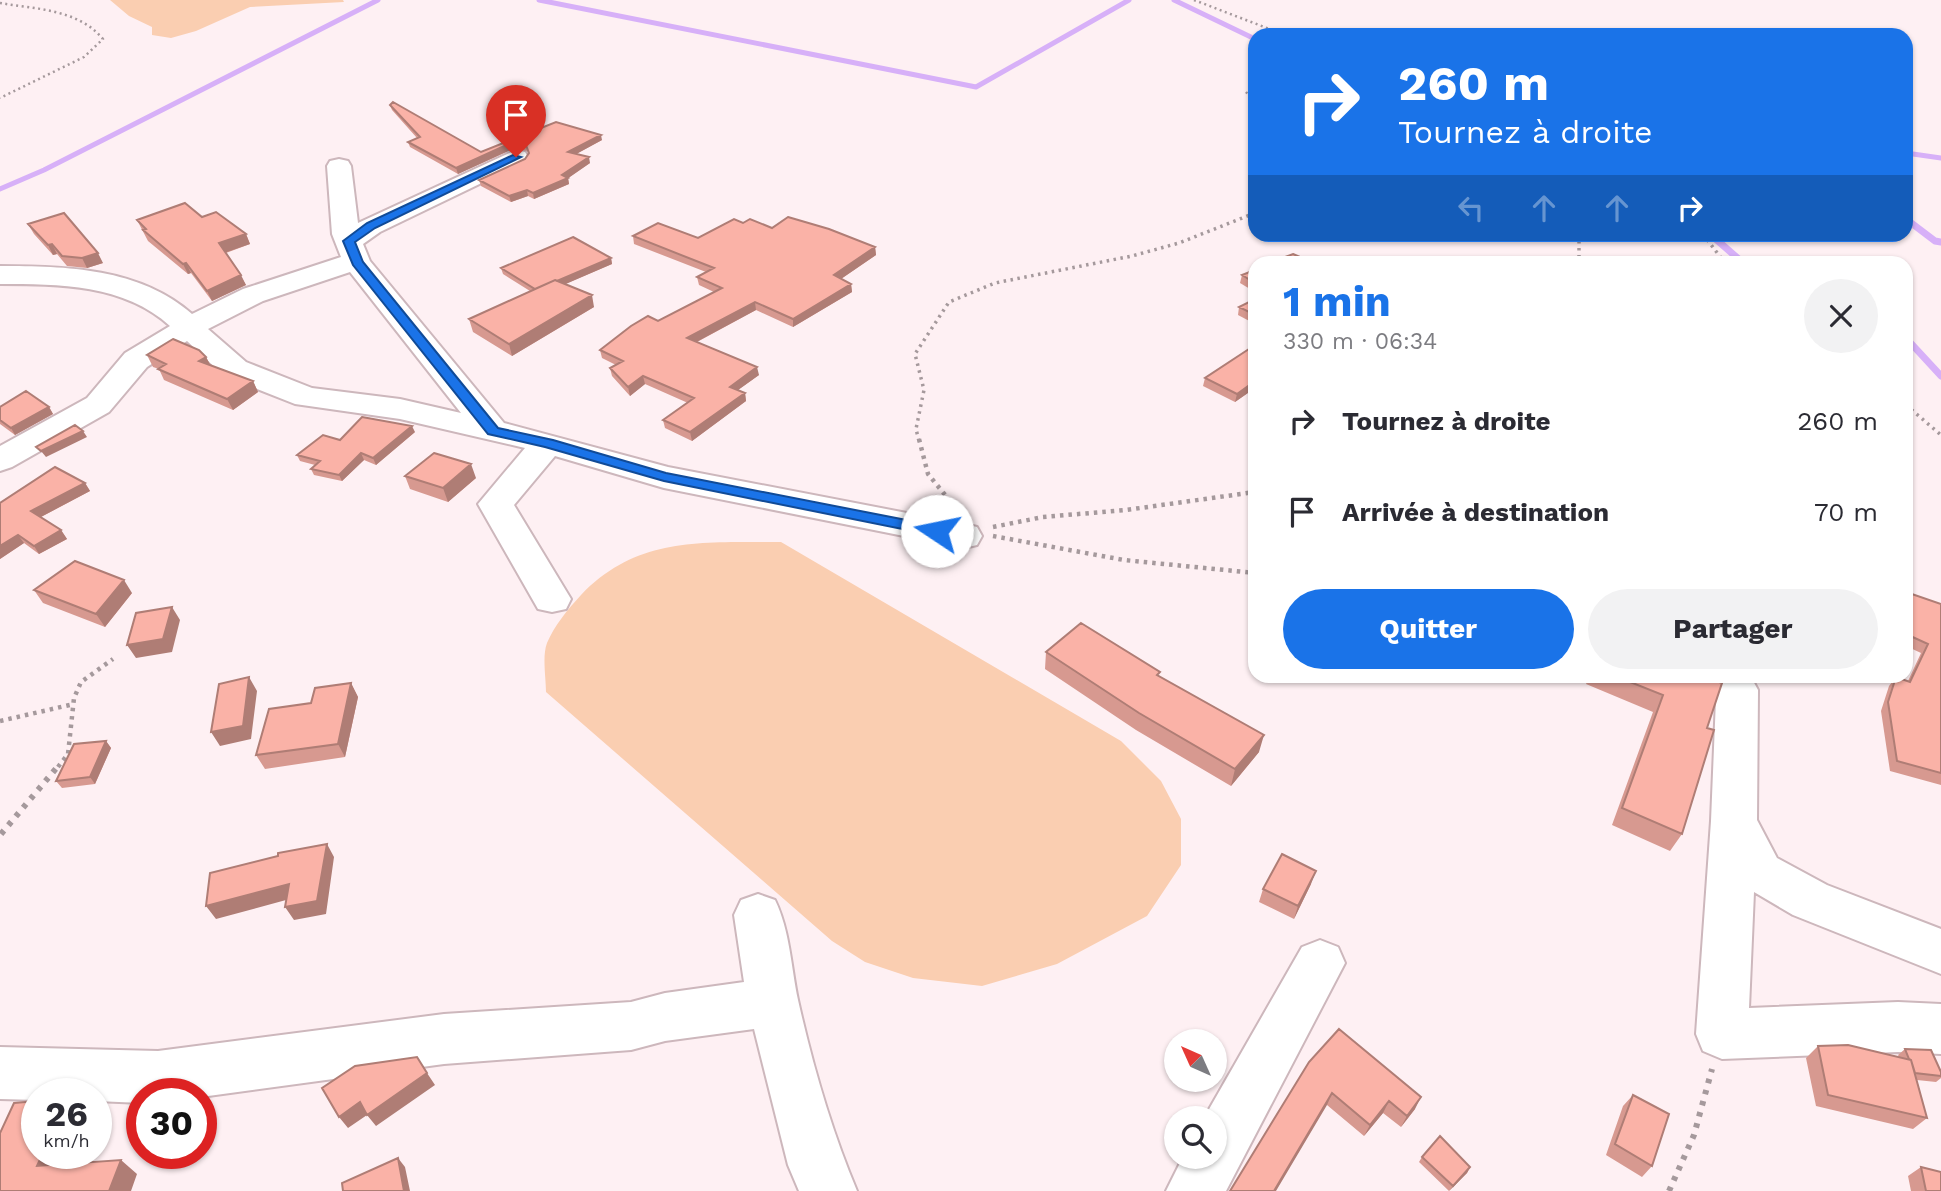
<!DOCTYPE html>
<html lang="fr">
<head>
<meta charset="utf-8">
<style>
	:root { --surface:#fff; --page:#f2f2f3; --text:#2b2b33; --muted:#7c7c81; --accent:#1a73e8 }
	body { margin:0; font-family:"Work Sans",sans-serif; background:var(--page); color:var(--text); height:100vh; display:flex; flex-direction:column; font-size:26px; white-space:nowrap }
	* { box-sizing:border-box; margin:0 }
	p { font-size:23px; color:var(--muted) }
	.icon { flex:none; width:38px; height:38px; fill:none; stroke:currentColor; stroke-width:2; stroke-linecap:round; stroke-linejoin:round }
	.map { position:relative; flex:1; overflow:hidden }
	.panel { position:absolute; left:1248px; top:256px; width:665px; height:427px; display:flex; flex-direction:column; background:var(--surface); border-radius:21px; box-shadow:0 2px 5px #0004 }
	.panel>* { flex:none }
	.hud { position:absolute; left:1248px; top:28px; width:665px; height:214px; border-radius:21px; box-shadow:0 2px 5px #0004; background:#1a73e8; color:#fff; overflow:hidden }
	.needle { width:46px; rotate:315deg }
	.fabs { position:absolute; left:1164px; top:1029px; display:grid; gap:14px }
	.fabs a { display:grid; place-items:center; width:63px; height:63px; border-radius:50%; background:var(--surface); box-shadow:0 2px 5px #0004; font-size:35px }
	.speed { position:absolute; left:21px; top:1078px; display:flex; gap:14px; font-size:35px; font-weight:700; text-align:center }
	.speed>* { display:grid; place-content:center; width:91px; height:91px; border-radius:50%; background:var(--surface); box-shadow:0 2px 5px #0004; line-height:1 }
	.speed small { font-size:18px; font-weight:400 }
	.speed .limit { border:10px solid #d22; background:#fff; color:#111 }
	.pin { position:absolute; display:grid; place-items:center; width:60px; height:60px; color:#fff; margin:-72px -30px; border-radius:50% 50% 50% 0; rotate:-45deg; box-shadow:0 0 7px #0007 }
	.pin .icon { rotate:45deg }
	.me { position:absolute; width:77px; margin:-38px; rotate:281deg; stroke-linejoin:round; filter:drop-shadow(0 0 5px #0008) }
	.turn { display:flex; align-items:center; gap:24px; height:147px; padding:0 35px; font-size:32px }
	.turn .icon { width:91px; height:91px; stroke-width:2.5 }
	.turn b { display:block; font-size:49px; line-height:60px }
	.lanes { display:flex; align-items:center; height:66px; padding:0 35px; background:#0003; justify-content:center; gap:35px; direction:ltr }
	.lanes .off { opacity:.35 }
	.round { display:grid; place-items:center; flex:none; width:74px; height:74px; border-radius:37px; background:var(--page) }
	.head { display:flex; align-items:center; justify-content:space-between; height:119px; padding:0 35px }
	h1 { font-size:42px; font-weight:700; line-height:52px; color:var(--accent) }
	.primary-button { display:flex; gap:14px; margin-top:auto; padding:14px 35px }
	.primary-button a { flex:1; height:80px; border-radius:42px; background:var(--accent); color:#fff; font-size:28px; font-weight:700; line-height:80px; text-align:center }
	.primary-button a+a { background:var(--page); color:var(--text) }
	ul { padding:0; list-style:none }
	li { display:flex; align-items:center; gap:21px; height:91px; padding:0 35px }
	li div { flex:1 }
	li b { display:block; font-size:26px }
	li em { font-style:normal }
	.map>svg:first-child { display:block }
	.green { fill:#faceb1 }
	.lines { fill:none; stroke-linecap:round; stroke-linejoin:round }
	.stream-far1 { stroke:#d7b0f8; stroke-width:5 }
	.stream { stroke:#d7b0f8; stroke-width:7 }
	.minor-casing { stroke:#cdb7bc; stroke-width:4 }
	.path-far3 { stroke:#a5999c; stroke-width:2.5; stroke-dasharray:2 3.5; stroke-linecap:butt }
	.path-far2 { stroke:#a5999c; stroke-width:3.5; stroke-dasharray:2.5 4.5; stroke-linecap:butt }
	.path-far1 { stroke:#a5999c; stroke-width:4.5; stroke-dasharray:3.5 5; stroke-linecap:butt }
	.path { stroke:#a5999c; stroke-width:6; stroke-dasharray:4.5 7; stroke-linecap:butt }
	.minor { fill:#fff; fill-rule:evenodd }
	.wall { fill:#d79990 }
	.shaded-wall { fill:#af7d75 }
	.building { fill:#fab2a7; stroke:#af7d75; stroke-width:2 }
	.route { fill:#1a73e8; stroke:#114b97; stroke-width:2 }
</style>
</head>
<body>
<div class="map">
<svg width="1941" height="1191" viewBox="0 0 1941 1191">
	<rect width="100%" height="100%" fill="#fef0f3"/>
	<path class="green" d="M110 0H343L344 2 250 7 196 31 171 38 152 35V27L129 16Z
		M781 542 1121 741 1161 781 1181 819V865L1147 916 1057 964 982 986 913 978 865 962 832 941 546 692C546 678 542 656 547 643 554 626 568 609 581 595 639 535 704 543 781 542Z"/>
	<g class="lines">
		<path class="stream-far1" d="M539 0 976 87 1129 0
			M1174 0 1255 39
			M1906 153 1941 158
			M0 189 44 170 378 0"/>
		<path class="stream" d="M1906 219 1935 241 1941 242
			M1710 234 1742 262
			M1906 338 1941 376"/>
		<defs>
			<path id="minor" d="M516 150 525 152 528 157 525 162 380 232 363 244 370 261 504 423 668 467 964 524 977 527 982 536 977 545 964 548 664 488 555 456 514 505 571 599 566 609 552 612 538 609 478 504 525 448 400 419 295 404 224 376 187 341 147 367 109 412 12 467 0 471V446L87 398 125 353 170 326C124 284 59 284 0 284V266C66 266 140 268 192 314L243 289 341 257 332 234 327 166 330 161 339 159 348 161 351 166 358 223ZM350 272 461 413 400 399 312 388 246 362 208 329 263 301Z
				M1678 676H1742L1752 679 1758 690 1757 820 1777 858 1827 885 1941 929V974L1793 915 1754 892 1749 1008 1898 1002 1941 1004V1054L1898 1052 1722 1059 1703 1051 1696 1034 1711 821 1716 699 1684 687Z
				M758 894 775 900C790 931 791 967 798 1000 812 1063 832 1132 857 1191H799L788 1165 754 1029 665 1041 631 1050 444 1064 201 1097V1094H142V1103L96 1101V1094H37V1100L0 1099V1047L158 1051 444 1014 631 1002 665 993 744 982 734 915 741 900Z
				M1320 940 1338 947 1345 963 1226 1191H1166L1183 1157H1214V1118H1204L1302 947Z"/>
		</defs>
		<use href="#minor" class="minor-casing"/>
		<path class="path-far3" d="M1194 0 1285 35
			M0 3C35 9 78 9 103 39L84 57 0 98
			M1246 92 1255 103"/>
		<path class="path-far2" d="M1579 234V262
			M1703 234 1724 262
			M1906 405 1941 435
			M919 441 916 429 924 390 915 354 949 302 995 283 1132 256 1179 243 1255 213"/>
		<path class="path-far1" d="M919 439 928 474 955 507
			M993 527 1043 517 1126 510 1255 492
			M993 536 1124 560 1255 573
			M0 721 74 704
			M58 767 68 754 74 698 81 682 113 659"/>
		<path class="path" d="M1 834 59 765
			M1669 1191 1694 1135 1712 1069"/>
		<use href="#minor" class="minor"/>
	</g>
	<path class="wall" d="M390 105 481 152 556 122 602 140 576 154 590 163 568 178 569 184 534 199 528 196 511 202 481 186 479 180 525 159 528 153 527 151 515 148 458 174 410 147 408 142 417 138 392 110Z
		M202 217 246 234 250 244 226 253 246 285 212 301 191 273 188 274 148 241 137 220Z
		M743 223 875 247 876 255 841 279 851 284 852 292 793 327 756 310 697 342 759 375 738 390 745 393 746 401 692 441 665 428 663 420 688 403 645 384 630 396 612 376 610 368 616 365 602 358 600 350 658 321 714 292 699 285 697 277 706 272 634 244 633 236 698 238Z
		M28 224 103 263 87 268 67 266 57 254 53 255 34 234Z
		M611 258 612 264 565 284 594 307 512 356 473 332 469 319 530 291 503 274 501 268Z
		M1255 270V292L1240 283 1242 275Z
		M1255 299V324L1238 315 1239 307Z
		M1255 334V388L1235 402 1203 386 1205 378 1253 346 1250 344 1252 336Z
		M147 355 206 357 210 365 253 381 258 392 233 410 164 380 159 369 153 367Z
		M0 407H49L53 414 15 435 0 424Z
		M415 432 376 465 364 460 342 481 314 475 311 469 315 465 300 461 297 455 340 440Z
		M405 476 476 478 448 502 410 489Z
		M85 483 90 491 41 517 61 530 67 539 39 554 24 543 0 559V503Z
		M34 590 132 593 105 627 43 603Z
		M1906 592 1941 604V785L1890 771 1881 711 1889 686 1896 677 1908 681 1921 653 1906 646Z
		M1046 652 1159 676 1259 752 1231 786 1136 730 1045 669Z
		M1590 676H1702L1707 728 1682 834 1670 851 1612 825 1653 712 1586 684Z
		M351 683 358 697 345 757 265 769 256 755 311 703Z
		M106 741 111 748 95 784 62 788 56 781Z
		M1311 884 1294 919 1259 902 1263 889Z
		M1818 1046 1899 1057 1898 1055 1905 1049 1941 1072V1078L1936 1082 1917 1080 1927 1118 1913 1129 1816 1106 1806 1058Z
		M1309 1062 1415 1109 1401 1127 1383 1113 1364 1136 1327 1105Z
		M1633 1095 1652 1166 1642 1177 1606 1155 1623 1106Z
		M1422 1157 1470 1167 1467 1173 1449 1191 1419 1162Z
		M1921 1167 1941 1191H1911L1908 1176Z"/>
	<path class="shaded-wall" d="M601 135 602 140 569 158 568 152Z
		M513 142 515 148 458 174 456 168Z
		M589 157 590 163 567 179 568 178 569 184 534 199 533 193 562 175Z
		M527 190 528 196 511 202 509 196Z
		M246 234 250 244 224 253 219 243Z
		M52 244 57 254 53 255 48 245Z
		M875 247 876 255 835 283 834 275Z
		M98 253 103 263 87 268 82 258Z
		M611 258 612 264 538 296 536 290Z
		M186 263 191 273 188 274 183 264Z
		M241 275 246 285 212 301 207 291Z
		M851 284 852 292 793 327V319Z
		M592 295 594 307 512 356 509 344Z
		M755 302 756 310 689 346 687 338Z
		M206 357 212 368 199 361Z
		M757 367 759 375 731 395 730 387Z
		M643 376 645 384 630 396 628 387Z
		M253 381 258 392 233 410 227 399Z
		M1255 381V388L1235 402 1237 394Z
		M745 393 746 401 692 441 690 432Z
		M49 407 53 414 15 435 11 428Z
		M412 426 415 432 376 465 373 458Z
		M83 431 87 437 46 457 41 451Z
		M361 453 364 460 342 481 339 475Z
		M471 464 476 478 448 502 443 488Z
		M85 483 90 491 37 519 31 511Z
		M61 530 67 539 39 554 34 546Z
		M18 535 24 543 0 559V546Z
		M124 580 132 593 105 627 96 614Z
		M172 607 180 620 172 652 136 658 127 645Z
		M249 677 257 691 251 739 220 746 211 732Z
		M351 683 358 697 345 757 338 744Z
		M1264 735 1259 752 1231 786 1235 769Z
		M106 741 111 748 95 784 90 777Z
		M327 844 334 857 326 914 294 920 285 907Z
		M1316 871 1311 884 1294 919 1298 906Z
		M289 884 297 897 216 919 206 906Z
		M427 1073 435 1085 376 1126 367 1115 348 1128 339 1117 360 1102Z
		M1332 1093 1327 1105 1276 1191H1274Z
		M1421 1097 1415 1109 1401 1127 1407 1116Z
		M1389 1101 1383 1113 1364 1136 1370 1125Z
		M43 1153H67L55 1180 37 1166Z
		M398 1158 405 1167 410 1191H404Z
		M121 1160 137 1174 131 1191H109Z
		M1470 1167 1467 1173 1449 1191 1453 1186Z"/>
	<path class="building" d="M393 102 481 152 556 122 601 135 568 152 589 157 562 175 568 178 533 193 527 190 509 196 479 180 525 159 529 153 526 145 513 142 456 168 408 142 420 137 390 105Z
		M185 203 202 217 216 212 246 234 219 243 241 275 207 291 186 263 183 264 143 230 146 229 137 220Z
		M64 213 98 253 82 258 62 256 52 244 48 245 28 224Z
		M788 217 829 229 875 247 834 275 851 284 793 319 755 302 687 338 757 367 730 387 745 393 690 432 663 420 694 398 643 376 628 387 610 368 623 361 600 350 631 326 648 316 658 321 722 288 697 277 714 268 633 236 658 223 698 238 734 219 743 223 750 219 772 228Z
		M573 237 611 258 557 281 555 280 535 289 501 268Z
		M1293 254 1312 262H1272Z
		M1255 270V283L1242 275Z
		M555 280 592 295 509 344 469 319Z
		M1255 299V315L1239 307Z
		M173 339 199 350 206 357 199 361 253 381 227 399 158 369 166 364 147 355Z
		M1255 345V381L1237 394 1205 378Z
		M26 391 49 407 11 428 0 420V407Z
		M362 417 412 426 373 458 361 453 339 475 311 469 320 461 297 455 323 435 340 440Z
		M75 425 83 431 41 451 36 447Z
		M434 453 471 464 443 488 405 476Z
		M55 467 85 483 31 511 61 530 34 546 18 535 0 546V503Z
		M75 561 124 580 96 614 34 590Z
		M1906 592 1941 604V773L1897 761 1888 702 1896 677 1910 682 1928 644 1906 634Z
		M172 607 163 639 127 645 136 613Z
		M1081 623 1160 672 1157 675 1264 735 1235 769 1139 713 1046 652Z
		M1615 676H1702L1722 683 1707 728 1714 730 1682 834 1622 808 1663 695Z
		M249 677 243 726 211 732 219 684Z
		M351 683 338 744 256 755 269 709 311 703 315 688Z
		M106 741 90 777 56 781 74 744Z
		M327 844 317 901 285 907 289 884 206 906 210 873 278 856V853Z
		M1282 854 1316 871 1298 906 1263 889Z
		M1339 1029 1421 1097 1407 1116 1389 1101 1370 1125 1332 1093 1274 1191H1230L1309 1062Z
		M1848 1045 1911 1060 1927 1118 1828 1095 1818 1046Z
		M1905 1049 1931 1050 1941 1072V1076L1915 1073 1911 1060 1909 1059Z
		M417 1057 427 1073 367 1115 360 1102 339 1117 322 1088 355 1066Z
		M1633 1095 1669 1114 1652 1166 1615 1144Z
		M37 1101V1153H43L37 1166 121 1160 109 1191H0V1133L14 1103Z
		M1440 1136 1470 1167 1453 1186 1422 1157Z
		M398 1158 404 1191H343L342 1183Z
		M1921 1167 1941 1172V1191H1926Z"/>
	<path class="route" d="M513 155 521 157 375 228 355 242 363 262 498 428 553 440 666 473 937 526 944 531 942 534 937 536 664 481 545 447 488 434 353 265 343 241 367 223Z"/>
</svg>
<div class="fabs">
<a><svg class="needle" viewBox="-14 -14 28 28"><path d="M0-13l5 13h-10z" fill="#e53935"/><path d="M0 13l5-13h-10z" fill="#7c7c81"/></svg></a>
<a><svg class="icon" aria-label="search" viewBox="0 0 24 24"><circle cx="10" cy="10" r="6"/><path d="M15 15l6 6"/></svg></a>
</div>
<div class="speed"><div>26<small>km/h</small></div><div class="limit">30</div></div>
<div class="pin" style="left:516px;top:157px;background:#d93025"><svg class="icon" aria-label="arrive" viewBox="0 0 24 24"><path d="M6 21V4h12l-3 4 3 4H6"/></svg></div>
<svg class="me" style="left:937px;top:531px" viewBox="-20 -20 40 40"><circle r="19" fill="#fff"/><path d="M0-13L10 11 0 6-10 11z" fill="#1a73e8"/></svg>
<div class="hud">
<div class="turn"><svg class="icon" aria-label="right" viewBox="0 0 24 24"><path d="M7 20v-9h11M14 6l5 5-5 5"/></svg><div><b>260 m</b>Tournez à droite</div></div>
<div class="lanes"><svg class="icon off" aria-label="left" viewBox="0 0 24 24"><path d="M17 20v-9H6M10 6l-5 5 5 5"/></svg><svg class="icon off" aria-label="ahead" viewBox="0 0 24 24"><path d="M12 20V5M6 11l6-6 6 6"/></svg><svg class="icon off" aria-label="ahead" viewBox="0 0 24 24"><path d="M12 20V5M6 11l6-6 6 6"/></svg><svg class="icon" aria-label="right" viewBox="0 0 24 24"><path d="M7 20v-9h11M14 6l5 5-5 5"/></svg></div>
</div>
<section class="panel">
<div class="head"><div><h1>1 min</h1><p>330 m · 06:34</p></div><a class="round"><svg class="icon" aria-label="close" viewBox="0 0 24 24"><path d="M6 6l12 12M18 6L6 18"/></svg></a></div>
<ul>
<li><svg class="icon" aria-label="right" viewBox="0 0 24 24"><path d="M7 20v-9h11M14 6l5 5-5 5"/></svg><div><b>Tournez à droite</b></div><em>260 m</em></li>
<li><svg class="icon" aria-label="arrive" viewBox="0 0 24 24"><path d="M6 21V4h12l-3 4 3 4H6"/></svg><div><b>Arrivée à destination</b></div><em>70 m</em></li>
</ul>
<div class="primary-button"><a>Quitter</a><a>Partager</a></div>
</section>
</div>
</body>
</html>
